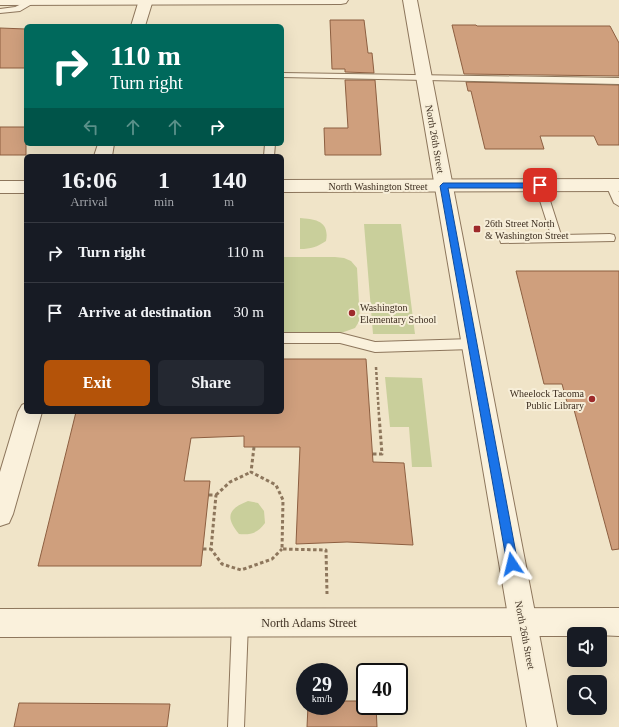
<!DOCTYPE html>
<html lang="en">
<head>
<meta charset="utf-8">
<style>
	:root { --surface:#171b24; --page:#242831; --text:#f1f3f6; --muted:#9ea1a6; --line:#363941; --accent:#b45309 }
	body { margin:0; font-family:Georgia,serif; background:var(--page); color:var(--text); height:100vh; display:flex; flex-direction:column; font-size:15px; white-space:nowrap }
	* { box-sizing:border-box; margin:0 }
	p { font-size:13px; color:var(--muted) }
	.icon { flex:none; width:22px; height:22px; fill:none; stroke:currentColor; stroke-width:2; stroke-linecap:round; stroke-linejoin:round }
	.map { position:relative; flex:1; overflow:hidden }
	.details { position:absolute; left:24px; top:154px; width:260px; height:260px; display:flex; flex-direction:column; background:var(--surface); border-radius:6px; box-shadow:0 4px 16px #0002 }
	.details>* { flex:none }
	.banner { position:absolute; left:24px; top:24px; width:260px; height:122px; border-radius:6px; box-shadow:0 4px 16px #0002; background:#00695c; color:#fff; overflow:hidden }
	.tools { position:absolute; left:567px; top:627px; display:grid; gap:8px }
	.tools a { display:grid; place-items:center; width:40px; height:40px; border-radius:6px; background:var(--surface); box-shadow:0 4px 16px #0002; font-size:20px }
	.speed { position:absolute; left:296px; top:663px; display:flex; gap:8px; font-size:20px; font-weight:700; text-align:center }
	.speed>* { display:grid; place-content:center; width:52px; height:52px; border-radius:50%; background:var(--surface); box-shadow:0 4px 16px #0002; line-height:1 }
	.speed small { font-size:10px; font-weight:400 }
	.speed .limit { border:2px solid #111; border-radius:6px; background:#fff; color:#111 }
	.pin { position:absolute; display:grid; place-items:center; width:34px; height:34px; color:#fff; margin:-17px; border-radius:8px; box-shadow:0 2px 6px #0006 }
	.me { position:absolute; width:44px; margin:-22px; rotate:350deg; stroke-linejoin:round; filter:drop-shadow(0 0 3px #0008) }
	.turn { display:flex; align-items:center; gap:14px; height:84px; padding:0 20px; font-size:18px }
	.turn .icon { width:52px; height:52px; stroke-width:2.5 }
	.turn b { display:block; font-size:28px; line-height:34px }
	.lanes { display:flex; align-items:center; height:38px; padding:0 20px; background:#0003; justify-content:center; gap:20px; direction:ltr }
	.lanes .off { opacity:.35 }
	.eta { display:flex; justify-content:space-evenly; align-items:center; height:68px; text-align:center }
	.eta b { font-size:24px; font-weight:700; line-height:28px }
	.action { display:flex; gap:8px; margin-top:auto; padding:8px 20px }
	.action a { flex:1; height:46px; border-radius:6px; background:var(--accent); color:#fff; font-size:16px; font-weight:700; line-height:46px; text-align:center }
	.action a+a { background:var(--page); color:var(--text) }
	ul { padding:0; list-style:none }
	li { display:flex; align-items:center; gap:12px; height:60px; padding:0 20px; border-top:1px solid var(--line) }
	li div { flex:1 }
	li b { display:block; font-size:15px }
	li em { font-style:normal }
	.map>svg:first-child { display:block }
	.green { fill:#c9cf9b }
	.building { fill:#cf9f7d; stroke:#8d5f41 }
	.lines { fill:none; stroke-linecap:round; stroke-linejoin:round }
	.service-casing { stroke:#8d765c; stroke-width:2 }
	.minor-casing { stroke:#8d765c; stroke-width:2 }
	.tertiary-casing { stroke:#8d765c; stroke-width:2 }
	.path-far1 { stroke:#8d765c; stroke-width:2.5; stroke-dasharray:3 2; stroke-linecap:butt }
	.path { stroke:#8d765c; stroke-width:3; stroke-dasharray:3.5 2.5; stroke-linecap:butt }
	.service { fill:#faf1dc; fill-rule:evenodd }
	.minor { fill:#faf1dc; fill-rule:evenodd }
	.tertiary { fill:#faf1dc; fill-rule:evenodd }
	.route { fill:#1a73e8; stroke:#114b97 }
	.poi-dot { fill:#9e2a2b; stroke:#f7eed8; stroke-width:1.5 }
	.labels { text-anchor:middle; dominant-baseline:central; stroke-width:4; stroke-linejoin:round; paint-order:stroke }
	.street-label { font-size:10px; fill:#3d2e20; stroke:#f7eed8 }
	.poi-label { font-size:10px; fill:#3d2e20; stroke:#f7eed8; text-anchor:start }
	.near-street-label { font-size:12px; fill:#3d2e20; stroke:#f7eed8 }
</style>
</head>
<body>
<div class="map">
<svg width="619" height="727" viewBox="0 0 619 727">
	<rect width="100%" height="100%" fill="#f0e4c8"/>
	<path class="green" d="M300 218C315 219 330 221 326 241 317 247 311 249 300 249Z
		M364 224H401L415 334H373Z
		M282 257H335L344 258 351 261 357 268 360 320 355 328 341 333 282 334Z
		M385 377 422 378 432 467H412L409 427H390Z
		M248 501 258 503 264 511 265 523C258 533 251 535 239 534 225 517 228 509 248 501Z"/>
	<path class="building" d="M330 20H364L368 53H372L374 73 345 72V69H332Z
		M452 25H476L477 26H610L619 43V76L464 74Z
		M0 28 26 29V68H0Z
		M345 80H375L381 155H325L324 128H348Z
		M466 82 619 85V145H598L594 136H540L544 149H485L471 91H468Z
		M0 127H26V155H0Z
		M516 271H619V549L612 550 573 406H568L562 384H544Z
		M282 359H366L373 462 404 463 413 545 347 542 296 544 300 447H244V436L191 438 184 481H210L201 566H38L76 412H282Z
		M339 701H365V706H376L377 727H307L308 706H339Z
		M19 703 170 704 167 727H14Z"/>
	<g class="lines">
		<defs>
			<path id="service" d="M30 0 37 1 20 11 0 13V9L15 7Z
				M282 73 619 78V84L282 77Z
				M265 144H275L274 156H264Z
				M540 182 545 185 561 235 610 234 614 235 615 238 614 241 501 243 500 240 501 237 505 236 551 235 535 185Z
				M611 182 614 183 619 192V206L614 203 606 185Z
				M282 333H340L375 342 472 339 476 341 478 344 476 347 472 349 375 352 340 343H282Z
				M240 615 245 618 248 623 244 727H228L232 623 235 618Z"/>
			<path id="minor" d="M139 0H153L145 26H131Z
				M98 144H114L112 156H94Z
				M619 179V191L282 192V180Z
				M0 181H26V193H0Z
				M26 403V412H42L13 514 9 523 0 526V472L18 412 22 405Z
				M619 608V636L574 634V636L0 637V609Z"/>
			<path id="tertiary" d="M0 0H348L346 3 341 4 0 5Z
				M403 0H417L557 727H527Z"/>
		</defs>
		<use href="#service" class="service-casing"/>
		<use href="#minor" class="minor-casing"/>
		<use href="#tertiary" class="tertiary-casing"/>
		<path class="path-far1" d="M376 367 379 416"/>
		<path class="path" d="M254 447 251 472 276 485 283 500 282 549 326 550 327 594
			M373 454H382L379 415
			M209 495H216L211 549 222 564 241 570 272 559 282 549
			M216 495 230 482 251 472
			M203 549H211"/>
		<use href="#service" class="service"/>
		<use href="#minor" class="minor"/>
		<use href="#tertiary" class="tertiary"/>
	</g>
	<path class="route" d="M443 183H540L543 185 540 188H448L518 564 516 568 512 570 508 568 507 564 440 186Z"/>
	<g class="poi-dot">
		<rect x="473" y="225" width="8" height="8" rx="2"/>
		<circle cx="352" cy="313" r="4"/>
		<circle cx="592" cy="399" r="4"/>
	</g>
	<g class="labels">
		<g class="street-label">
			<text transform="translate(435 139) rotate(80)">North 26th Street</text>
			<text x="378" y="186">North Washington Street</text>
			<text transform="translate(525 635) rotate(79)">North 26th Street</text>
		</g>
		<g class="poi-label">
			<text x="485" y="223">26th Street North<tspan x="485" dy="12">&amp; Washington Street</tspan></text>
			<text x="360" y="307">Washington<tspan x="360" dy="12">Elementary School</tspan></text>
			<text x="584" y="393" text-anchor="end">Wheelock Tacoma<tspan x="584" dy="12">Public Library</tspan></text>
		</g>
		<g class="near-street-label">
			<text x="309" y="623">North Adams Street</text>
		</g>
	</g>
</svg>
<div class="tools">
<a><svg class="icon" aria-label="sound" viewBox="0 0 24 24"><path d="M4 9h4l5-4v14l-5-4H4zM17 9q2 3 0 6"/></svg></a>
<a><svg class="icon" aria-label="search" viewBox="0 0 24 24"><circle cx="10" cy="10" r="6"/><path d="M15 15l6 6"/></svg></a>
</div>
<div class="speed"><div>29<small>km/h</small></div><div class="limit">40</div></div>
<div class="pin" style="left:540px;top:185px;background:#d93025"><svg class="icon" aria-label="arrive" viewBox="0 0 24 24"><path d="M6 21V4h12l-3 4 3 4H6"/></svg></div>
<svg class="me" style="left:512px;top:564px" viewBox="-20 -20 40 40"><path d="M0-17L14 15 0 8-14 15z" fill="#1a73e8" stroke="#fff" stroke-width="4"/></svg>
<div class="banner">
<div class="turn"><svg class="icon" aria-label="right" viewBox="0 0 24 24"><path d="M7 20v-9h11M14 6l5 5-5 5"/></svg><div><b>110 m</b>Turn right</div></div>
<div class="lanes"><svg class="icon off" aria-label="left" viewBox="0 0 24 24"><path d="M17 20v-9H6M10 6l-5 5 5 5"/></svg><svg class="icon off" aria-label="ahead" viewBox="0 0 24 24"><path d="M12 20V5M6 11l6-6 6 6"/></svg><svg class="icon off" aria-label="ahead" viewBox="0 0 24 24"><path d="M12 20V5M6 11l6-6 6 6"/></svg><svg class="icon" aria-label="right" viewBox="0 0 24 24"><path d="M7 20v-9h11M14 6l5 5-5 5"/></svg></div>
</div>
<section class="details">
<div class="eta">
<div><b>16:06</b><p>Arrival</p></div>
<div><b>1</b><p>min</p></div>
<div><b>140</b><p>m</p></div>
</div>
<ul>
<li><svg class="icon" aria-label="right" viewBox="0 0 24 24"><path d="M7 20v-9h11M14 6l5 5-5 5"/></svg><div><b>Turn right</b></div><em>110 m</em></li>
<li><svg class="icon" aria-label="arrive" viewBox="0 0 24 24"><path d="M6 21V4h12l-3 4 3 4H6"/></svg><div><b>Arrive at destination</b></div><em>30 m</em></li>
</ul>
<div class="action"><a>Exit</a><a>Share</a></div>
</section>
</div>
</body>
</html>
